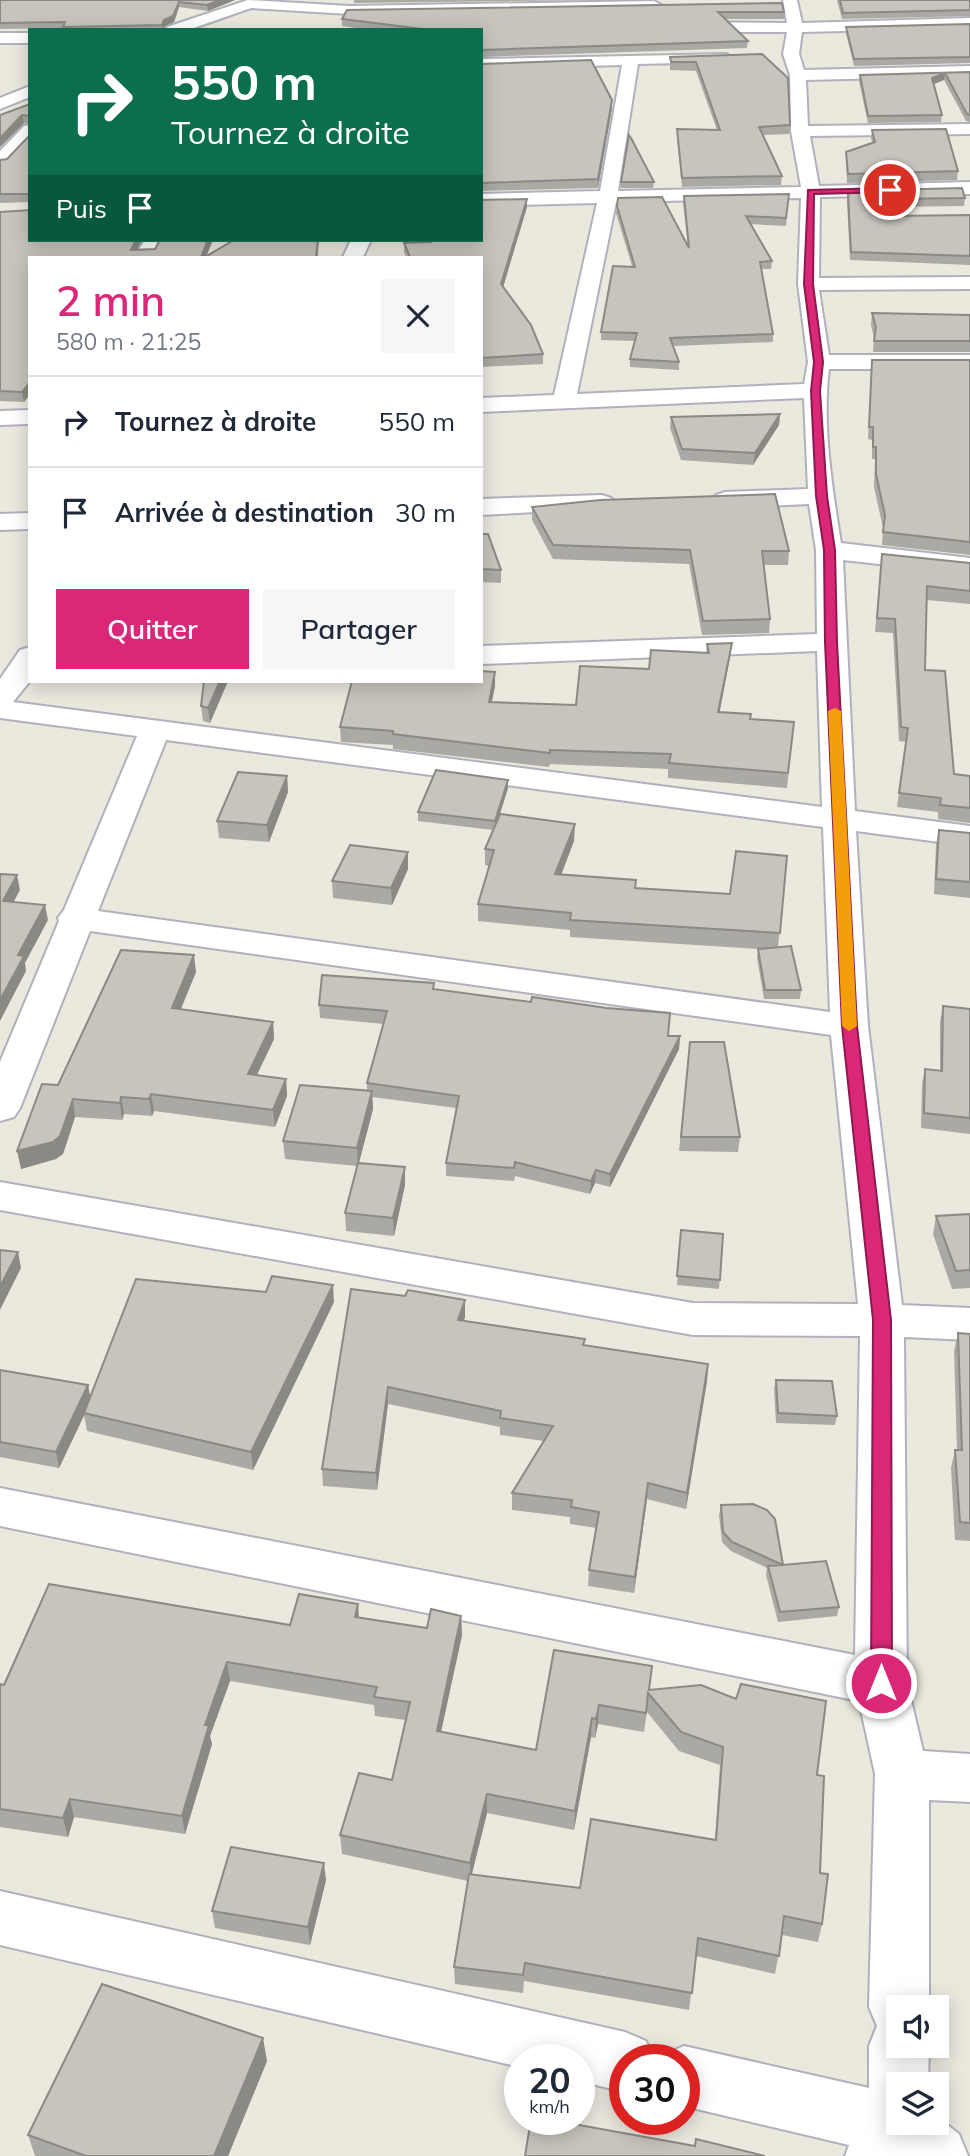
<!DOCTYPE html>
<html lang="fr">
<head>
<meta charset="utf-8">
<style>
	:root { --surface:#fff; --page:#f6f6f7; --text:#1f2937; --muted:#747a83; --line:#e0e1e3; --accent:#db2777 }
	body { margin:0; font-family:Mulish,sans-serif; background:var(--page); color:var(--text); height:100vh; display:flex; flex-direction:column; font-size:26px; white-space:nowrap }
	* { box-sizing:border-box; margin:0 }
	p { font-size:23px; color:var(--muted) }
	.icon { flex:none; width:38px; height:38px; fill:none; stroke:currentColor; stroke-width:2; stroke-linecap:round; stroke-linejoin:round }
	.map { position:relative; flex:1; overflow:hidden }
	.drawer { position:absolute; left:28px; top:256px; width:455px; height:427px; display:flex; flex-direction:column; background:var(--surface); border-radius:0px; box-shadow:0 4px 18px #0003 }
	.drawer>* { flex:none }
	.top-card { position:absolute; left:28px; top:28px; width:455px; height:214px; border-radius:0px; box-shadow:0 4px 18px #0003; background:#0b6e4f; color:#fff; overflow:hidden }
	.tools { position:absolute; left:886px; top:1995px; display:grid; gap:14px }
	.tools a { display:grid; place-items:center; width:63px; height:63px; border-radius:0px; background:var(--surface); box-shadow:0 4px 18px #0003; font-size:35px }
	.speed { position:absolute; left:504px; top:2044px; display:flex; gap:14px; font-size:35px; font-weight:700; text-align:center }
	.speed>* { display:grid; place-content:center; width:91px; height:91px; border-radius:50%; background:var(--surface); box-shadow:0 4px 18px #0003; line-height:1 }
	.speed small { font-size:18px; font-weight:400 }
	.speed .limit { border:10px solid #d22; background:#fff; color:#111 }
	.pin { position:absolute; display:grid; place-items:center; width:60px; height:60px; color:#fff; margin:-30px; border:4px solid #fff; border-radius:50%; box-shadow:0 2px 7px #0007 }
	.me { position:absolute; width:77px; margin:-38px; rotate:0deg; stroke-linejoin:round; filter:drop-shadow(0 0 5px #0008) }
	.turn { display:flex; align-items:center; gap:24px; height:147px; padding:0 28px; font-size:32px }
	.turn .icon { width:91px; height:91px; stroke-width:2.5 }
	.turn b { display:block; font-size:49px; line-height:60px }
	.then { display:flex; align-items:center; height:66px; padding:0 28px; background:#0003; gap:14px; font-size:26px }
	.round { display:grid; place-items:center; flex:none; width:74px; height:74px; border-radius:0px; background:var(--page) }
	.overview { display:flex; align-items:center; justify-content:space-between; height:119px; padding:0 28px }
	h1 { font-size:42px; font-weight:600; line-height:52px; color:var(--accent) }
	.action { display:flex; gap:14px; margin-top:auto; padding:14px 28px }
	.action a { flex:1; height:80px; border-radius:0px; background:var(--accent); color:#fff; font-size:28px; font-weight:600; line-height:80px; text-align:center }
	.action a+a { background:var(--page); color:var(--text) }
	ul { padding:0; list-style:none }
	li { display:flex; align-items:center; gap:21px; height:91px; padding:0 28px; border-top:2px solid var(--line) }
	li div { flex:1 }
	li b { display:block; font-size:26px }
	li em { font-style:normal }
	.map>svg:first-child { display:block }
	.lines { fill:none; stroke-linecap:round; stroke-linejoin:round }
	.minor-casing { stroke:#b1b1bd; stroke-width:4 }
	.minor { fill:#fff; fill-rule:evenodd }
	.wall { fill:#aba9a3; fill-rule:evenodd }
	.shaded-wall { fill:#8b8984 }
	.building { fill:#c7c4bd; stroke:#8b8984; stroke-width:2 }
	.route { fill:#db2777; stroke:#8e194d; stroke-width:2 }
	.slow { fill:#f59e0b }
</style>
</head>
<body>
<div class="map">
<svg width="970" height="2156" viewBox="0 0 970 2156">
	<rect width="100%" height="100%" fill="#ebe8de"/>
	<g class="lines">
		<defs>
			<path id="minor" d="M248 0 349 6 654 1 661 5 654 9 349 14 251 8 188 30H165L167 27Z
				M783 0H797L802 23 970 18V28L802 32 799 54 804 70 970 66V76L806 80 808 126 970 124V134L810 136 819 186 970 182V194L820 197 819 278 970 277V289L819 290 829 355H970V369H829C822 425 832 487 841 543L970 558V574L843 560 855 811 970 826V846L856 831 868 1026 902 1305 970 1308V1340L904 1337 907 1683 923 1751 970 1754V1802L929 1800V2007H898V2046H929L928 2084H898V2123H936V2116L959 2134 968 2156H845L849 2145 684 2106V2060H660L663 2055 684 2046 869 2088V2046L877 2026 869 2007 875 1774 859 1701 0 1526V1488L855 1655 860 1336 693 1335 0 1210V1182L693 1303 858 1304 831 1035 90 931 20 1108 14 1117 0 1121V1062L59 921 58 918 64 910 137 736 0 718V679L20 650 30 647V681L13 702 822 807 817 651 481 664V646L817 634 816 550 809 504 725 508 716 505 712 500 716 495 725 492 808 489 804 398 481 412V398L554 395 597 203 481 206V194L600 191 622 65 481 69V59L727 54 729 57 727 60 721 62 638 64 618 191 801 187 791 131 790 75 783 54 787 32H682L674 27 682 22 787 23ZM801 198 798 284 808 362 804 384 577 394 616 202ZM166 740 823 827 830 1012 98 911Z
				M0 33H30V43H0Z
				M30 86V97L0 109V98Z
				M30 125V141L6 166 0 167V151L24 126Z
				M145 240H165L154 257H134Z
				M351 240H371L363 257H343Z
				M30 410V424L0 425V411Z
				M602 495 611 498 615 503 611 508 481 515V499Z
				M30 513V529L0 530V514Z
				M0 1891 625 2032 646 2041 654 2060H625V2092L579 2081V2060H520V2067L0 1945Z"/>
		</defs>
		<use href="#minor" class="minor-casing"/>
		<use href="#minor" class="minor"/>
	</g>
	<path class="wall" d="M0 0H235L208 11 179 7 174 22 165 26 163 30H64V28L0 29Z
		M354 0H600L354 3Z
		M837 0H970V16L842 19Z
		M347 10 784 12V19H725L748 41 747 48 481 57V30H371L342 26V19Z
		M970 24V63L854 66 846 34V27Z
		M762 54 790 125 789 134 763 135 782 176 781 185 682 187 677 137V129L717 130 696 71 670 70V57Z
		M481 64 612 108 598 188 481 191Z
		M970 72V122L966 121 944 80 934 84 942 115 941 122 868 123 859 81 860 75Z
		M30 104V124L24 123 0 147V115Z
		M872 130 958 171 957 180 847 183 846 160V152L872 142 871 138Z
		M30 135V202L0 203V160L7 159Z
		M621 182H654L653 188H621Z
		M851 191 965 198 964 206 892 207 886 212 893 216 970 215V265L850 260 847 202 848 194 851 193Z
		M789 194 786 226 750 224 772 261 771 269H761L773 334V342L673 346 679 362V370L630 367V359L635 341 601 340V332L632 266 616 213 617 206 688 245 683 203 684 196Z
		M527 199V207L503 287 543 354V364L481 367V257H406L404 252V243L431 242Z
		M0 212 137 250 155 249 160 240H213L206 256 319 240 318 257H30V394L24 402 0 401Z
		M872 313 970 315V352H873L874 338 871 325Z
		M872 360H970V555L882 545 883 528 874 487 875 459H872V440L868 439Z
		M780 414 779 425 753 465 681 460 670 428 671 417Z
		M532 507 789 551 788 565H764L770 619 769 633 702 635 689 564 553 559 532 520Z
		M481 534 501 570V583L481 582Z
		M882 554 970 563V604L927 600 925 670 954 774 970 776V823L938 819V812L897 807 906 742 899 741 893 633 875 632Z
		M732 643 730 657 719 712 750 719 794 722 787 788 668 778V769L550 764 549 767 393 749V745L341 742 340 727 495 686 491 702 576 705 649 669 706 653 707 644Z
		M228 681 210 723 203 721 201 706Z
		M287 776 288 792 269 842 219 838 217 821Z
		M508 788 499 816 574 841 561 874 636 888 730 894 787 856 778 947 801 990 800 999H764L757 958 758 949H759L570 937V930L478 921V904L489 866 485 865V849L493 830 418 821V812Z
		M939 830 970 833V898L934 894 936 844Z
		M408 869 392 905 333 898 332 881Z
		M196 972 181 1009 273 1022 274 1039 257 1075 286 1079 287 1096 275 1127 154 1111 152 1116 124 1114 122 1120 75 1117 63 1154 56 1159 21 1169 58 1085Z
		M434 983V989L668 1036H680L679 1049 610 1187 595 1183 590 1194 515 1176 514 1181 446 1176V1163L456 1108 372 1097 373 1109 359 1163 405 1185 394 1236 346 1231 345 1213 357 1166 285 1159 283 1141 367 1091V1083L384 1024 320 1018 319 1005Z
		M943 1006 970 1009V1134L921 1128 922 1084 925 1069 940 1071V1021Z
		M690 1042 740 1137 738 1152 679 1151Z
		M970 1214V1288L952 1289 933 1234 936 1216Z
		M681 1230 723 1234 719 1289 677 1285Z
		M351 1289 465 1317 464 1321 584 1345 708 1364 707 1381 686 1509 647 1499 634 1593 588 1586 589 1570 596 1528 570 1524V1517L512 1510V1493L544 1441 500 1435V1427L388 1404 377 1490 323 1486 322 1469Z
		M334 1302 253 1470 87 1431 84 1415 59 1468 0 1457V1370L88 1385 90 1397Z
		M958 1333 970 1334V1541L955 1540 951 1468 955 1450H957L954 1351Z
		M776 1380 837 1416 835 1425 776 1423 774 1389Z
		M721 1505 783 1565 839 1607 837 1616 778 1622 766 1575 767 1568 731 1551 722 1542 719 1515Z
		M358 1604 359 1617 427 1628 461 1616 462 1635 441 1732 536 1750 554 1650 650 1690 817 1775 822 1924 818 1942 782 1935 775 1974 696 1956 689 2010 524 1981 523 1993 455 1984 454 1967 468 1881 342 1854 340 1835 392 1780 406 1720 375 1716 374 1705 230 1681 210 1736 212 1744 185 1834 74 1817 68 1837 0 1827V1684L4 1685 290 1625ZM647 1712 679 1751 720 1765 715 1840 580 1888 472 1874 487 1813 574 1830 591 1737 595 1738 598 1724 644 1732Z
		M326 1880 310 1945 215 1928 212 1911Z
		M267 2061 228 2156H35L28 2135Z"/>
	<path class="shaded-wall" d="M220 0H235L208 11 207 5Z
		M179 2V7L174 22 165 26 163 30 162 25 164 20Z
		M945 73 944 80 931 85 932 78Z
		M612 100V108L598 188V179Z
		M22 115 24 123 0 147V138Z
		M527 199V207L501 294V284Z
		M893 199 892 207 880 217 881 208Z
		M136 240H142L133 257 131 250Z
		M208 240H213L206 257H201Z
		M30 382V394L24 402 22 392Z
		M780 414 779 425 753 465 755 453Z
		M732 643 730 657 717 726 718 712Z
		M495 672V686L489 716V702Z
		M220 681H228L210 723 208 708Z
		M287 776 288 792 269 842 267 825Z
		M508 780V788L495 830V821Z
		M575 824 574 841 555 891V874Z
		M408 852V869L392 905 391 888Z
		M17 875 20 890 6 916 3 901Z
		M45 905 48 920 25 963 26 971 0 1021V1000L18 955Z
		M194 955 196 972 174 1025 172 1008Z
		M273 1022 274 1039 249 1091 248 1074Z
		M680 1036 679 1049 610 1187V1174Z
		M286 1079 287 1096 275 1127 273 1110Z
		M372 1091 373 1109 358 1166 357 1148Z
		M151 1094 154 1111 152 1116 149 1099Z
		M121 1097 124 1114 122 1120 120 1103Z
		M73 1099 75 1117 63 1154 56 1159 21 1169 17 1151Z
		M405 1167V1185L394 1236 393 1218Z
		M596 1170 595 1183 590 1194 591 1181Z
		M18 1252 21 1268 0 1310V1287Z
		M333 1285 334 1302 253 1470 251 1452Z
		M465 1300V1317L458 1337V1320Z
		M708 1364 707 1381 686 1509 687 1493Z
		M88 1385 91 1401 59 1468 56 1452Z
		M388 1387V1404L377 1490 376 1473Z
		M648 1483 647 1499 634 1593 635 1577Z
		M358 1604 359 1623 355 1617Z
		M461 1616 462 1635 437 1750V1731Z
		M227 1662 230 1681 210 1736 212 1744 185 1834 182 1816 205 1725Z
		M599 1705 598 1724 595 1738 596 1719Z
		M592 1718 591 1737 574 1830 575 1811Z
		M487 1794V1813L470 1881V1863Z
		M70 1799 74 1817 68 1837 63 1818Z
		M324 1863 326 1880 310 1945 308 1927Z
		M263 2038 267 2061 228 2156H214Z"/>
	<path class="building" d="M0 0H220L207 5 179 2 173 16 164 20 162 25 63 27 65 22 0 23Z
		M840 0H970V10L843 13Z
		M782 3 784 12H718L748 41 481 50V30H431L342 19 347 10Z
		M970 24V57L854 59 846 27Z
		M762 54 788 78 790 125 759 127 782 176 682 178 677 129 720 130 696 62H671L670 57Z
		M591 60 612 100 598 179 481 183V64Z
		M970 72V115L967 114 945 73 932 78 942 115 868 116 860 75Z
		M30 104V116L22 115 0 138V115Z
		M946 129 958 171 848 174 846 152 875 142 872 130Z
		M30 135V195L29 194H0V160L7 159Z
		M629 135 631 138 654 182H621Z
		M962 188 965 198 893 199 881 208 893 216 970 215V256L851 252 848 194 851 193V191Z
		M789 194 786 218 746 216 772 261 760 262 773 334 670 338 679 362 630 359 637 333 601 332 613 266 635 267 617 206 618 198 662 197 689 248 684 196Z
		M527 199 501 284 531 325 543 354 481 358V257H410L404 243 431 242V240H481V200Z
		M30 210V240H136L131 250 155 249 160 240H208L201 257H30V382L22 392 0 391V212Z
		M234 240H318L316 257H205Z
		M872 313 970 315V341H874L876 327Z
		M872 360H970V542L883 532 885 515 876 474V447H873V427H869Z
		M780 414 755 453 682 449 671 417Z
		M775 494 789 551H762L770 619 703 621 690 550 553 545 532 507 600 500Z
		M481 534H488L501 570 481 569Z
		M882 554 970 563V591L927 586 925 670 945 671 954 774 970 776V808L940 805 941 798 899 793 908 728 901 727 895 619 877 618Z
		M732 643 718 712 751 714 750 719 794 722 788 773 669 763 671 754 550 750V753L393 734V731L340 727 352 681H481V671L495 672 489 702 576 705 580 666 649 669 651 650 709 653 707 644Z
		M204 681H220L208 708 201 706Z
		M436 770 508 780 495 821 418 812Z
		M238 772 287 776 267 825 217 821Z
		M500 814 575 824 555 874 636 880 635 888 730 894 736 851 787 856 780 933 570 920 571 913 478 904 494 850 485 849Z
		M939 830 970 833V882L936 879Z
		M350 845 408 852 391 888 332 881Z
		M0 874 17 875 3 901 45 905 18 955 24 956 0 1000Z
		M791 946 801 990H765L758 949Z
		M121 950 194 955 172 1008 273 1022 248 1074 286 1079 273 1110 151 1094 149 1099 121 1097 120 1103 73 1099 60 1136 53 1142 17 1151 42 1084 58 1085Z
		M322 975 434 983 433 989 531 1002 532 997 606 1008 670 1013 668 1036H680L610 1174 596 1170 591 1181 515 1162 514 1168 446 1163 459 1096 367 1083 387 1011 319 1005Z
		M943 1006 970 1009V1118L924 1113 925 1069 942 1071Z
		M690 1042H724L740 1137H681Z
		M300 1085 372 1091 357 1148 283 1141Z
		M358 1163 405 1167 393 1218 345 1213Z
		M970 1214V1270L956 1271 936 1216Z
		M681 1230 723 1234 720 1280 677 1276Z
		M0 1250 18 1252 0 1287Z
		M272 1276 333 1285 251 1452 84 1413 136 1279 266 1292Z
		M351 1289 405 1296 408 1290 465 1300 458 1320 585 1339 583 1345 708 1364 687 1493 648 1483 635 1577 589 1570 599 1512 571 1507 572 1500 512 1493 553 1426 500 1418 501 1411 388 1387 376 1473 322 1469Z
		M958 1333 970 1334V1523L960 1522 955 1450H962Z
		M0 1370 88 1385 56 1452 0 1442Z
		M776 1380 832 1381 837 1416 778 1413Z
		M753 1504 767 1510 775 1519 783 1565 826 1561 839 1607 780 1612 768 1566 783 1565 732 1542 723 1532 721 1505Z
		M49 1584 290 1625 299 1594 358 1604 355 1617 427 1628 431 1609 461 1616 437 1731 536 1750 554 1650 652 1666 649 1690 701 1685 736 1699 741 1684 826 1701 817 1775 824 1776 820 1873 828 1874 822 1924 784 1916 779 1956 698 1938 692 1993 525 1963 523 1975 454 1967 469 1874 580 1888 591 1819 716 1840 723 1747 681 1732 648 1693 646 1713 599 1705 596 1719 592 1718 575 1811 487 1794 470 1863 340 1835 359 1773 392 1780 410 1702 374 1697 377 1687 227 1662 205 1725H209L182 1816 70 1799 63 1818 0 1809V1684L4 1685Z
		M231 1847 324 1863 308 1927 212 1911Z
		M102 1984 263 2038 214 2156H86L28 2135Z
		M531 2119H546L695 2146 696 2139 765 2156H525Z"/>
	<path class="route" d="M890 188 893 192 814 194 813 284 823 362 820 391 827 496 835 550 837 642 857 1026 891 1320 892 1683 889 1690 881 1693 874 1690 871 1683 873 1320 842 1026 825 642 824 550 816 496 811 391 814 362 804 284 808 190Z"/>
	<path class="slow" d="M835 708 841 711 857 1026 849 1031 842 1026 828 711Z"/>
</svg>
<div class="tools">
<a><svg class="icon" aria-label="sound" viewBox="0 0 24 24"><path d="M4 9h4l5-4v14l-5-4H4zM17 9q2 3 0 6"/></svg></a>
<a><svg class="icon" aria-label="layers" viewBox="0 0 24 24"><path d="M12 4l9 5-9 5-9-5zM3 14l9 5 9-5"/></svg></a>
</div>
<div class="speed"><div>20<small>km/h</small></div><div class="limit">30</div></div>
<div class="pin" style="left:890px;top:190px;background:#d93025"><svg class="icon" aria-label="arrive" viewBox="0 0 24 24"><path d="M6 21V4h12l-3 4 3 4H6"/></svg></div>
<svg class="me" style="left:881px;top:1683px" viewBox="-20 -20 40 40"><circle r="17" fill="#db2777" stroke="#fff" stroke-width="3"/><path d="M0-11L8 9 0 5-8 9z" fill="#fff"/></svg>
<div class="top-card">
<div class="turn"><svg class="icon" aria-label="right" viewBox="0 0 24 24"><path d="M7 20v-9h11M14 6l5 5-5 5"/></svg><div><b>550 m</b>Tournez à droite</div></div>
<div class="then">Puis<svg class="icon" aria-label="arrive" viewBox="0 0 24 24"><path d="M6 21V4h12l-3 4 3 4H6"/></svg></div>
</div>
<section class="drawer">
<div class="overview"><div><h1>2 min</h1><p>580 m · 21:25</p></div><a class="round"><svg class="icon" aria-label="close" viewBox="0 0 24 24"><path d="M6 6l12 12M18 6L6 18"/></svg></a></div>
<ul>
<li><svg class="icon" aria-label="right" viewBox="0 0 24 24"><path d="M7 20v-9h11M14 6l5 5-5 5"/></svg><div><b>Tournez à droite</b></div><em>550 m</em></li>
<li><svg class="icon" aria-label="arrive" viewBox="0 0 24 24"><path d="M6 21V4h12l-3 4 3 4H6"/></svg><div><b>Arrivée à destination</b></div><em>30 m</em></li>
</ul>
<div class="action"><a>Quitter</a><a>Partager</a></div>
</section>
</div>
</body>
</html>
